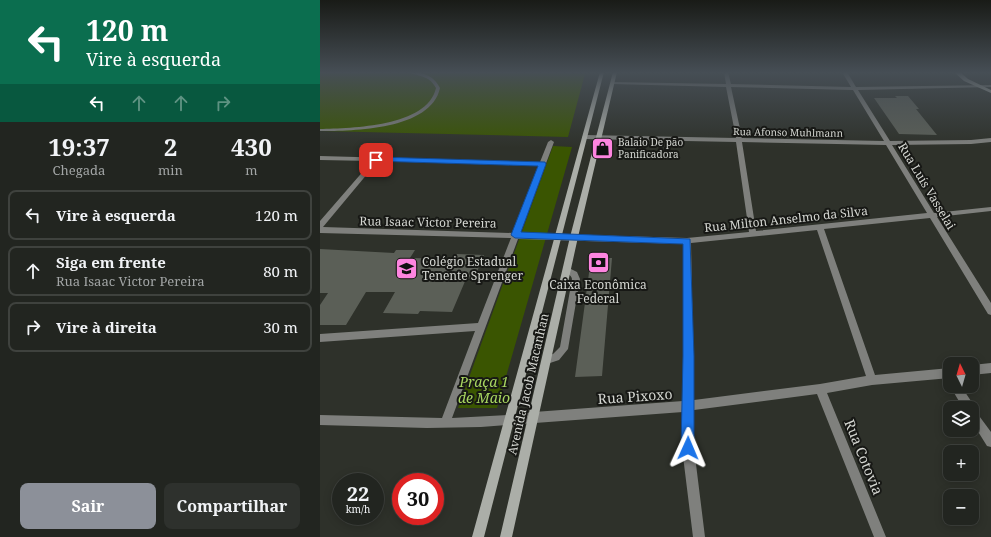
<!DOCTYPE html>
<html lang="pt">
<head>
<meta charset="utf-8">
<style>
	:root { --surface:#222520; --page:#2e312d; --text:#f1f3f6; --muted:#a2a5a5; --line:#3f423e; --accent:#8c9099 }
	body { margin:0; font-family:"Noto Serif",serif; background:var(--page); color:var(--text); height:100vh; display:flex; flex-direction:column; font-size:15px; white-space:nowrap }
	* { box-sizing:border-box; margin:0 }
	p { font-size:13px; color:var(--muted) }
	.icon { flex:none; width:22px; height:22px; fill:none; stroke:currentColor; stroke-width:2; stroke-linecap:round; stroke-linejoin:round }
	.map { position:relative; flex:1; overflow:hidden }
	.side { display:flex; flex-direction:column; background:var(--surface); width:320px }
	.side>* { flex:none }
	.top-card { background:#0b6e4f; color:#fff; overflow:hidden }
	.needle { width:26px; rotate:355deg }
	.buttons { position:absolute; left:623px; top:357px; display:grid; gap:8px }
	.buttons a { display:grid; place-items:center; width:36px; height:36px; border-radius:8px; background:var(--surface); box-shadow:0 2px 10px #0003,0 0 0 1px var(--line); font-size:20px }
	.speed { position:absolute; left:12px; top:473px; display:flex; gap:8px; font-size:20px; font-weight:700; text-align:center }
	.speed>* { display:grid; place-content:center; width:52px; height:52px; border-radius:50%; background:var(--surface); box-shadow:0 2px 10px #0003,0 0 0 1px var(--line); line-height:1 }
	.speed small { font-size:10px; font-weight:400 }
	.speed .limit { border:6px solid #d22; background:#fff; color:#111 }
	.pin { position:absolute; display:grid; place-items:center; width:34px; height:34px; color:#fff; margin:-17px; border-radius:8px; box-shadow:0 2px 6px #0006 }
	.me { position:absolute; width:44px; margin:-22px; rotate:1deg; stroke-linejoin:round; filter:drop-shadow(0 0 3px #0008) }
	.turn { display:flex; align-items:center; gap:14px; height:84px; padding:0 20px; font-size:18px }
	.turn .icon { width:52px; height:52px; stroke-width:2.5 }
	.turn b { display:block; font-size:28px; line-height:34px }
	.lanes { display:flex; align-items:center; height:38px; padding:0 20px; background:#0003; justify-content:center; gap:20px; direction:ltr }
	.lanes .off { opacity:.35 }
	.eta { display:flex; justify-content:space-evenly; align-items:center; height:68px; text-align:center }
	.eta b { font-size:24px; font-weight:700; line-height:28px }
	.primary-button { display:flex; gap:8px; margin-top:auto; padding:8px 20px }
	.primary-button a { flex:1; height:46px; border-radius:8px; background:var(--accent); color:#fff; font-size:16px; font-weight:700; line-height:46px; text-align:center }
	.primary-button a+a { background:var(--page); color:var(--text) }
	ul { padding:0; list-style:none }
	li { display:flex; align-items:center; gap:12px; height:50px; margin:0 8px 6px; padding:0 12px; border:2px solid var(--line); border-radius:8px }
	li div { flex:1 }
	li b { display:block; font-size:15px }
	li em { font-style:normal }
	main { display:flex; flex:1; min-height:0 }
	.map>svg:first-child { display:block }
	.green { fill:#3a5501 }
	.building { fill:#5b5f57 }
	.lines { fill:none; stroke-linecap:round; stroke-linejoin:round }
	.lane { fill:#7f807d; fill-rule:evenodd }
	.street { fill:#7f807d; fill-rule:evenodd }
	.secondary { fill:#abaea8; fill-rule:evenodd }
	.route { fill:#1a73e8; stroke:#114b97 }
	.labels { text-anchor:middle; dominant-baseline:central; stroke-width:4; stroke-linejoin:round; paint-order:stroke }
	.far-street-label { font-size:10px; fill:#d5d7d2; stroke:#171815 }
	.far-poi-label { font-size:10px; fill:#d5d7d2; stroke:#171815; text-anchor:start }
	.street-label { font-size:12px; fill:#d5d7d2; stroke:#171815 }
	.poi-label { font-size:12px; fill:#d5d7d2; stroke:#171815; text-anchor:start }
	.near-park-label { font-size:14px; font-style:italic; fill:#a7d560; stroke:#171815 }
	.near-street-label { font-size:14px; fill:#d5d7d2; stroke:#171815 }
</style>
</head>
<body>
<main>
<section class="side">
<div class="top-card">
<div class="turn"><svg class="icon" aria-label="left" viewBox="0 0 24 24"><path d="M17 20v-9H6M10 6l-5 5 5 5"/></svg><div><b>120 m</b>Vire à esquerda</div></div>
<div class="lanes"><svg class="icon" aria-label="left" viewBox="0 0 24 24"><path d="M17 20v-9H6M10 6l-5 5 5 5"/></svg><svg class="icon off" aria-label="ahead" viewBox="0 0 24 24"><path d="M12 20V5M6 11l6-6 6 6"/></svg><svg class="icon off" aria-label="ahead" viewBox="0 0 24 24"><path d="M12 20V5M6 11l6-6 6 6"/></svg><svg class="icon off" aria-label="right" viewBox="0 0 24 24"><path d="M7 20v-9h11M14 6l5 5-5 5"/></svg></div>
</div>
<div class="eta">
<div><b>19:37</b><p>Chegada</p></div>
<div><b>2</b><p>min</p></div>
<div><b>430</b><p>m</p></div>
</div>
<ul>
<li><svg class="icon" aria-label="left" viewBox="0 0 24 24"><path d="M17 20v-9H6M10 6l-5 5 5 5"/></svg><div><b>Vire à esquerda</b></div><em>120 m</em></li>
<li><svg class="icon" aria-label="ahead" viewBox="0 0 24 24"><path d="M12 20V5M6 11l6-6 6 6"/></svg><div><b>Siga em frente</b><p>Rua Isaac Victor Pereira</p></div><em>80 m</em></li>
<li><svg class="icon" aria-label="right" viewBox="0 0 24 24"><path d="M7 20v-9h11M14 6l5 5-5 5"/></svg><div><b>Vire à direita</b></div><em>30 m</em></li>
</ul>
<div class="primary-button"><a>Sair</a><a>Compartilhar</a></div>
</section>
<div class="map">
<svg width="671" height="537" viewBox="0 0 671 537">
	<rect width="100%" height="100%" fill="#2e312a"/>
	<path class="green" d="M0 72H181L265 74 248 137 0 131Z
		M233 146 252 147 177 408H138Z"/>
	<path class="building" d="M575 96H588L599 109H596L617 135 579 134 554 98H577Z
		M0 249 74 253 76 250H95L90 258 135 259 137 254 164 255 154 279H146L132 312 100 311 98 314 63 313 75 292H46L26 325H0V305L8 293H0Z
		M271 258H292L282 376 255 377Z"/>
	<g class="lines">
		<path class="lane" d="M86 72C101 72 113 74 120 88 111 130 33 131 0 131V129C32 128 107 127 116 88 109 75 98 76 86 72Z
			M247 267 257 272 260 279 248 349 239 360 227 364 224 363 223 360 224 357 233 354 240 347 252 279C251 274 246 274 243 270L245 268Z"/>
		<path class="street" d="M404 72H408L411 84 531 87 522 72H527L536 87 671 85V87L538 90 570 141 651 140 671 138V142L651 144 572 145 614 213 671 207V211L617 217 671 303V315L668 314 610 218 504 229 555 375 630 368V378L552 385 507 393 566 537H554L497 394 374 410V448L385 537H373L362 448 363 412 161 427 107 428 0 425V415L122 418 155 331 0 342V334L158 323 191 238 0 233V221L52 161 0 160V156L220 162 228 142 231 140 234 142 200 233 367 238 429 232 416 142 265 139 262 137 265 135 416 138 406 87 293 84 291 83 293 82 406 84ZM411 87 533 90 564 141 422 138ZM422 142 566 145 607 213 436 231ZM58 161 219 166 193 233 3 227ZM497 230 546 376 500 384 374 400 371 243ZM198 239 363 244V401L214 412 188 415 132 418Z
			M671 363V373L652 375V365Z
			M630 386H641L653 404 654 409 671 432V447L667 446 652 422V408H643Z"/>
		<path class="secondary" d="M280 72H284L164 537H152Z
			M293 72H297L258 237 192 537H180L250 237Z
			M634 72H640L648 79 671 90V93L644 81Z"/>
	</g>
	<linearGradient id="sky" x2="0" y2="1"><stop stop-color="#191b17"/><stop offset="0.49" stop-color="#464e55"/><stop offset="1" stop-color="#464e55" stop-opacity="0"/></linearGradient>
	<rect width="671" height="148" fill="url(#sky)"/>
	<path class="route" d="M56 157 225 162 226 164 201 232 370 239 374 356V448L372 452 368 454 363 452 361 448 363 356V244L195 238 191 235 218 166 53 161V158Z"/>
	<defs>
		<symbol id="shop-square" viewBox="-11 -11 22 22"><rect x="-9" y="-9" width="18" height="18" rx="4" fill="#fe85e0" stroke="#171815"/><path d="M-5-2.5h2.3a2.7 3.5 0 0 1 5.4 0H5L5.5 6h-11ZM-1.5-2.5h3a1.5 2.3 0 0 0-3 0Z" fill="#111"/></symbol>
		<symbol id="bank-square" viewBox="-11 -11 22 22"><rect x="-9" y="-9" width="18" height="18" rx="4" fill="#fe85e0" stroke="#171815"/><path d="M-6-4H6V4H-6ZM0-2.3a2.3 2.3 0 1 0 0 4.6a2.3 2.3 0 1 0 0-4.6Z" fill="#111"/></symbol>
		<symbol id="school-square" viewBox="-11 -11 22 22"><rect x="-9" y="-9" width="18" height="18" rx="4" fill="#fe85e0" stroke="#171815"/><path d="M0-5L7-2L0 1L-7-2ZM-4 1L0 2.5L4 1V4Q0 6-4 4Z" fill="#111"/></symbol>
	</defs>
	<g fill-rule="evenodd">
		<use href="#shop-square" x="270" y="136" width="25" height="25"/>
		<use href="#bank-square" x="266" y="250" width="25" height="25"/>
		<use href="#school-square" x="74" y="256" width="25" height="25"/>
	</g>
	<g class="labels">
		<g class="far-street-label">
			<text transform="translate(468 132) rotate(1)">Rua Afonso Muhlmann</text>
		</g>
		<g class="far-poi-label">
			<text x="298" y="142">Balaio De pão<tspan x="298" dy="12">Panificadora</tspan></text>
		</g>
		<g class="street-label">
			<text transform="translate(607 186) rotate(59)">Rua Luís Vasselai</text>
			<text transform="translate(466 219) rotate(-6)">Rua Milton Anselmo da Silva</text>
			<text transform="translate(108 222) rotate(1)">Rua Isaac Victor Pereira</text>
			<text transform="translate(208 384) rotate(-77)">Avenida Jacob Macanhan</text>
		</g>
		<g class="poi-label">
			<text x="102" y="261">Colégio Estadual<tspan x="102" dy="14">Tenente Sprenger</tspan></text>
			<text x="278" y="284" text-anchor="middle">Caixa Econômica<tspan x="278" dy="14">Federal</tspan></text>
		</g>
		<g class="near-park-label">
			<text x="164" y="381">Praça 1<tspan x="164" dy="16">de Maio</tspan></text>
		</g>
		<g class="near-street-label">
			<text transform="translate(315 396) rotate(-4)">Rua Pixoxo</text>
			<text transform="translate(544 457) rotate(68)">Rua Cotovia</text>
		</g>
	</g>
</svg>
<div class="buttons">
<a><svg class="needle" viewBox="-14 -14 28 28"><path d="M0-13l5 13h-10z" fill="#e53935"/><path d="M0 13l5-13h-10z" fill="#a2a5a5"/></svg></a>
<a><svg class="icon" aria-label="layers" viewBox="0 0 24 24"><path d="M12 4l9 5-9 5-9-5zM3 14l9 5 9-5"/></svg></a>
<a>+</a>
<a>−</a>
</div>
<div class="speed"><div>22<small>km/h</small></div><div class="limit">30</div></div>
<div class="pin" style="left:56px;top:160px;background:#d93025"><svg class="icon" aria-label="arrive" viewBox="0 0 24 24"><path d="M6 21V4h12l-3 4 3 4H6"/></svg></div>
<svg class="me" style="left:368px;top:448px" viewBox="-20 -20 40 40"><path d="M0-17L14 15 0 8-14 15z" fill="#1a73e8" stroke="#fff" stroke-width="4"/></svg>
</div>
</main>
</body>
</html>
